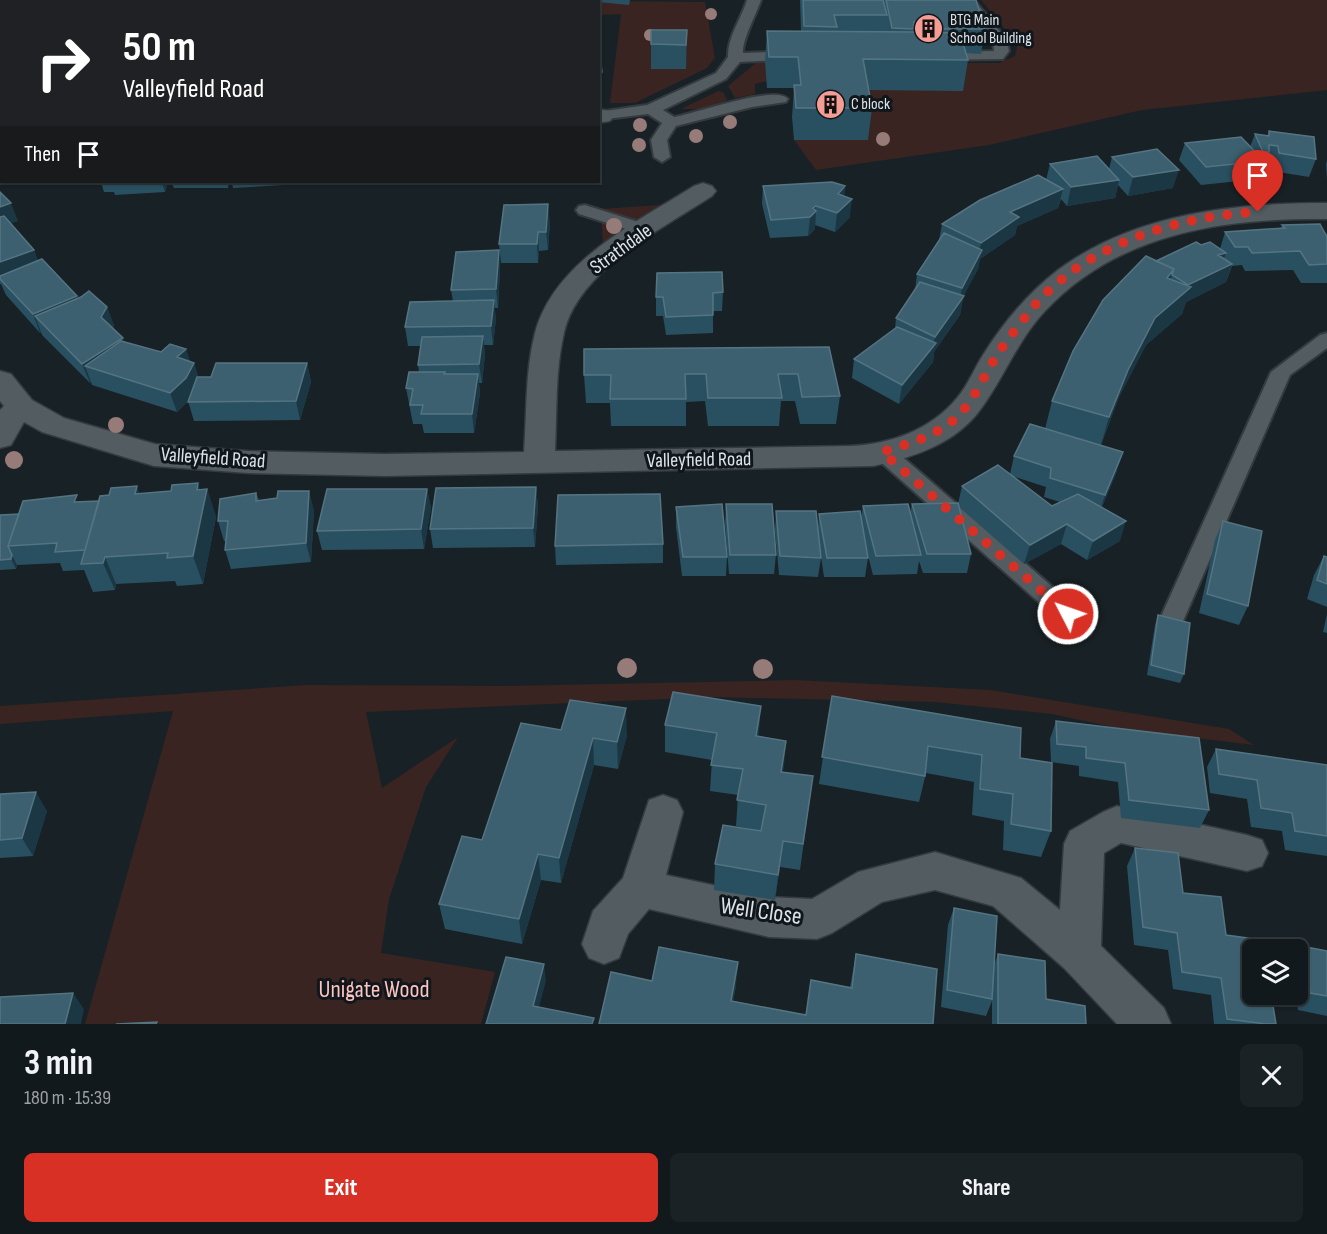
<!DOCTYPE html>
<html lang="en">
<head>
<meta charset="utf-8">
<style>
	:root { --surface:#12191c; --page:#1b2225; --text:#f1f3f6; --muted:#9ca0a3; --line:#31383b; --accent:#d93025 }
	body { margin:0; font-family:"Sofia Sans Condensed",sans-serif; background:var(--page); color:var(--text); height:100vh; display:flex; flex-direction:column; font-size:22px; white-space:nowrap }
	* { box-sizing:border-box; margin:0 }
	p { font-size:20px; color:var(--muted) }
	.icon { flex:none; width:33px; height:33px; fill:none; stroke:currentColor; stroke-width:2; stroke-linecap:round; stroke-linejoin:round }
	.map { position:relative; height:1024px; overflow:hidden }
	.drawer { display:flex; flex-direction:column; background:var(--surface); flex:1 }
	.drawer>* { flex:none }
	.banner { position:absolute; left:0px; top:0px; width:600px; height:183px; box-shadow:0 2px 4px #0004,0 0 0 2px var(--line); background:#202124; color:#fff; overflow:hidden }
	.fabs { position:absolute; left:1242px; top:939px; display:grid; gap:12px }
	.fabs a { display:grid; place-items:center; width:66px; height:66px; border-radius:9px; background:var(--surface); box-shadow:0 2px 4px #0004,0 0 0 2px var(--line); font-size:30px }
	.pin { position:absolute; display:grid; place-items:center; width:51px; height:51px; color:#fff; margin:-62px -26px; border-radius:50% 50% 50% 0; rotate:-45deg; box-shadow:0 0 6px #0007 }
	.pin .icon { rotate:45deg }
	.me { position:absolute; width:66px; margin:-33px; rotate:311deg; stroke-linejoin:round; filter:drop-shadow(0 0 4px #0008) }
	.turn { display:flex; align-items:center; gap:21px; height:126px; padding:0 24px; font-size:27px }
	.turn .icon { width:78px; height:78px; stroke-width:2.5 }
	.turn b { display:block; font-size:42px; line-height:51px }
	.then { display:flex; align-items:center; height:57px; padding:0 24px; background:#0003; gap:12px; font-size:22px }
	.round { display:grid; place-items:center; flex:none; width:63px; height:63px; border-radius:9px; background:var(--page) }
	.head { display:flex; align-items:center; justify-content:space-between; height:102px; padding:0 24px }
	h1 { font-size:36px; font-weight:700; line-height:45px }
	.button { display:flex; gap:12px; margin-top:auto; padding:12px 24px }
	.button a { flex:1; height:69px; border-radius:9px; background:var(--accent); color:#fff; font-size:24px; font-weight:700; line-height:69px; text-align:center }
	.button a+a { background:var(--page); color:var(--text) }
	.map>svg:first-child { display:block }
	.green { fill:#3a2422 }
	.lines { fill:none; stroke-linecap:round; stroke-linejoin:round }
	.service-casing { stroke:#343a3e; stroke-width:4 }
	.minor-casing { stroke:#343a3e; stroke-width:3 }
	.service { fill:#525c61; fill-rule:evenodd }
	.minor { fill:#525c61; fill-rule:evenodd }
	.tree { fill:#977b79 }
	.wall { fill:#295061; fill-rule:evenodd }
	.shaded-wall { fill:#1a3743 }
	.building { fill:#3c606f; stroke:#557482; stroke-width:1.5 }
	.route { stroke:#d93025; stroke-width:10; stroke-dasharray:0 18 }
	.labels { text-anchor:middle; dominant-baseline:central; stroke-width:6; stroke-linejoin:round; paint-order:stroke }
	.far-poi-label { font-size:16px; fill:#dde3e6; stroke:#0f171c; text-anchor:start }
	.street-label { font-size:20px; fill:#dde3e6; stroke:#0f171c }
	.near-street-label { font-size:24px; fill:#dde3e6; stroke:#0f171c }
	.near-park-label { font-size:24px; fill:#ffc4be; stroke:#0f171c }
</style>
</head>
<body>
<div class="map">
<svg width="1327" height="1024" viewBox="0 0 1327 1024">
	<rect width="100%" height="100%" fill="#182125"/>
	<path class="green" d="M493 0 705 2 715 58 707 68 635 103H610L621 14 599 15 598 2Z
		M981 0H1327V90L1142 110 989 145 816 170 794 140H868L860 90 955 63H999L1015 56 1017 48 1015 41Z
		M757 62H765L767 81 755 84V94L735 98 728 86Z
		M718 91 723 92 727 100 705 109H681Z
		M661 205 603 246 601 209Z
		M796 680 990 690 1229 729 1254 745 1122 729 1052 714 935 702 713 697 366 712 382 788 458 737 426 787 389 899 381 953 495 972 481 1024H85L173 711 0 724V706L306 685 503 686Z"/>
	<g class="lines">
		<defs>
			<path id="service" d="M256 0H270V2H256Z
				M747 0H761C756 15 742 40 743 53L794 51 802 56 799 59 740 62 726 79 663 110 674 117C694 114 775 84 788 99L786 102 752 107 676 126 667 140 670 157 662 162 654 157 651 140 662 123 648 114 598 120V112L647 105 716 73 728 57C727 38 741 19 747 0Z
				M960 0H974L1007 40 1009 51 1003 59 933 60 930 57 938 52 994 51 993 41Z
				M585 205 651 226 654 230 645 235 579 214 576 210 579 206Z
				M1327 333V348L1290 375 1180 628 1171 630 1162 628 1159 621 1271 372 1320 335Z
				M883 445 891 447 1077 608 1080 614 1077 620 1068 623 1059 620 875 457 872 452 875 447Z"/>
			<path id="minor" d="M598 109 610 111 614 116 610 121 598 123Z
				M0 138H2V152H0Z
				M703 183 712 186 716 191 712 196C662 229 578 270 564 333 555 371 557 412 555 451L848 446C889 445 931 430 957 398 968 385 974 369 983 355 1003 323 1028 293 1058 270 1135 213 1234 203 1327 203V219C1225 218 1119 232 1045 311 1017 341 1004 378 980 410 955 444 912 458 873 466L385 476 248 473 154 466 42 432 24 422 11 445 0 448V410L4 406 0 401V371L11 374 32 400 64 418 155 444 248 451 385 454 524 452C527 412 525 371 535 333 554 261 637 222 694 186Z
				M663 795 677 800 683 812 666 875 769 897 812 899 858 872 935 852 1021 878 1060 910 1064 844 1070 831 1103 812 1117 806 1247 835 1262 840 1268 853 1262 866 1247 871 1121 843 1104 853 1101 946 1164 1008 1171 1024H1117L1064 968 993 906 935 890 882 902 832 933 817 939 769 937 649 909 628 934 619 958 604 964 589 958 582 944 593 911 623 878 649 800Z"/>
		</defs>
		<use href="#service" class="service-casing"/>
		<use href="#minor" class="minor-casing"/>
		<use href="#service" class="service"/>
		<use href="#minor" class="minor"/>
	</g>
	<g class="tree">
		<circle cx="711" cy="14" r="6"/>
		<circle cx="650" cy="35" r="6"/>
		<circle cx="730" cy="122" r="7"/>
		<circle cx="640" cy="125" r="7"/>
		<circle cx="696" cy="136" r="7"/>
		<circle cx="883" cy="139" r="7"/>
		<circle cx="639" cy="145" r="7"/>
		<circle cx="614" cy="226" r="8"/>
		<circle cx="116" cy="425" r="8"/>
		<circle cx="14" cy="460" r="9"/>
		<circle cx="627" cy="668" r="10"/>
		<circle cx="763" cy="669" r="10"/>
	</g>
	<path class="wall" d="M37 0H238V2H38Z
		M280 0H474V2H280Z
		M597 0H630L629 5 598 2H597Z
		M800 0H976L985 29 981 54 966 53 968 60 963 91 869 90 872 108 868 140H794L792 117 794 88H767L765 62 767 31H801Z
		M687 30 686 69H651V44Z
		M598 64 602 72V89H598Z
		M0 78H2V116H0Z
		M1269 131 1316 159 1309 177 1272 171V164L1265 163 1263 170H1261L1258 179 1201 185 1179 160 1185 143 1250 147 1255 134 1267 136Z
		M1112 157 1173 188 1128 196 1118 185 1115 198 1067 206 1061 199 1058 208 1017 226 1015 235 980 259 978 269 963 296 960 315 934 352 933 362 899 404 852 378 854 359 895 329 896 318 915 290 917 274 939 240 942 224 1046 180 1050 164 1109 169Z
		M1327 161V179L1326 164Z
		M101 182H168L165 192 115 195 114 192H104Z
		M169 182H229L228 188H174L172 184H169Z
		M232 182H284V185L233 188Z
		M299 182H345L300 185Z
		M763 186H845L844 196 850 217 835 232 815 225V229L808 236 770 238 762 204Z
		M0 192 18 221 11 223 34 250 38 261 78 298 107 307 114 326 113 328 124 342 161 352 186 349 190 362 194 363 198 377H211L307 363 311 382 300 420 194 421 188 401 177 412 92 385 91 382 90 383 42 335 41 332 40 333 6 295 1 284H0Z
		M550 222 548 250 539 251 538 263H501L499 244Z
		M1282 225 1326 235 1327 232V283H1301L1293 270 1245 271 1242 265 1232 266 1226 282 1186 302 1182 314 1146 345 1119 397 1101 445 1062 434 1117 471 1102 507 1120 541 1087 560 1061 544 1024 564 958 506 971 554 967 573H923L919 561 917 574 873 575 866 548 868 558 865 577H824L820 550 821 558 818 577 779 575 775 531 776 511 818 530 819 514 861 518 863 506 910 513 912 504H958L962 486 1010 474 1014 456 1045 429 1052 401 1156 261 1201 245 1220 249 1225 232 1281 228ZM1012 476 1046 487 1044 497 1060 502 1052 506Z
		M499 250 500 269 498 308H494L496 319 493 345H484L485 355 482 383H479L480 393 474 433H424L422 424H413L406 388 419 372 418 365 421 346H408L405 327 453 301 451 290Z
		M723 292 722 311H713V333L666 335 663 316H656V297Z
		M829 347 840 396 836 424H800L795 401H781L779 426H708L705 401 686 402V426H611L610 403H586L584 375Z
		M536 487 538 506 535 547 433 548 430 529Z
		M207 489 216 517 203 584 177 586 175 581 116 584 115 590 93 592 84 570 63 571 60 563 17 565 16 569 0 570V515L19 514 79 502 99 501 140 494Z
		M427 489 431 508 424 549 322 550 317 531Z
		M256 493 259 500 314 510 311 562 231 569 225 550 226 541H224L218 521Z
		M726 504 776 555 774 574H729L725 524Z
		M676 507 727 557 726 576H682L676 527Z
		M1223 521 1248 606 1239 625 1199 613 1215 540Z
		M663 544V563L556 565 555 546Z
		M1324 556 1327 557V607L1307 599 1314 575Z
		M1327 614V633L1323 632Z
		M1158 615 1184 674 1180 683 1147 675 1155 625Z
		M832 696 1020 758 1051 831 1041 857 1003 850 1004 821 972 815 974 782 926 773 919 802 819 784Z
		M1056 721 1209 810 1200 828 1121 818 1118 782 1079 776V766L1051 762 1050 739Z
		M665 725 758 736 783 772 813 776 800 870 780 867 775 900 714 890 715 864 761 831 736 826 738 795 710 791 712 760 665 752Z
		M561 730 627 735 618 769 594 765 561 883 541 880 522 944 445 929 439 904 482 840Z
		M1216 749 1327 765V856L1285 850 1282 831 1251 827 1247 799 1210 793 1207 767Z
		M0 794 47 811 33 856 0 858Z
		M1135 848 1226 935 1252 994H1298V950H1265L1271 940 1327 951V1016L1298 1010 1297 1000 1271 995 1276 1024H1214L1211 995 1173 989 1168 950 1134 945 1127 866Z
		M954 908 994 965 998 954 1046 999 1086 1024H992V1001L986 1016 941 1007 948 925Z
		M856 954 933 1024H599L652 981 736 986 733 1001 806 1015 811 980 850 987Z"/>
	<path class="shaded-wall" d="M1179 170 1173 188 1128 196 1133 177Z
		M1119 180 1115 198 1067 206 1071 187Z
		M162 182H168L165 192Z
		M845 186 843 204 838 194Z
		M1063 189 1058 208 1017 226 1015 235 980 259 978 269 963 298 964 296 960 315 934 352 933 362 899 404 902 385 933 346 935 337 959 304 962 288 978 258 981 243 1010 212Z
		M852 199 850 217 835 232 837 213Z
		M11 203 18 221 0 228V207Z
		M548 204 550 222 548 250 546 232Z
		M816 206 815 212 816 211 815 229 808 236 810 217 813 208Z
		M538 232 539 251 538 263 537 244Z
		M34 250 41 268 0 279V262Z
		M499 250 500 269 498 308 496 289Z
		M1226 253 1220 270 1232 264 1226 282 1186 302 1182 314 1146 345 1119 397 1101 445 1109 417 1128 370 1155 318 1218 255Z
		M1174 269 1165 296 1167 278Z
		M77 296 84 314 35 316 41 332 40 333 33 314Z
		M494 300 496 319 493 345 491 326Z
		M107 307 114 326 108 335 101 317Z
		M483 336 485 355 482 383 479 364Z
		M123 338 129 357 85 366 91 382 90 383 82 364Z
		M186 349 192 367 194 363 200 382 192 397 177 412 170 393 177 357Z
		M307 363 311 382 300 420 296 401Z
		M478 374 480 393 474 433 472 414Z
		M1123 452 1117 471 1099 514 1105 495Z
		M198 483 204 502 207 489 216 517 203 584 193 556 197 490Z
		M137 486 147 514 135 494Z
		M536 487 538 506 535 547 533 528Z
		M427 489 431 508 424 549 421 529Z
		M309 491 314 510 311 562 306 543Z
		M1126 521 1120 541 1087 560 1093 541Z
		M1067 524 1061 544 1024 564 1030 545Z
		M12 555 17 565 16 569 11 559Z
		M105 557 116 584 115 590 103 563Z
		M761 706 759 733 754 763 756 736Z
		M626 708 627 735 618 769 617 742Z
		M593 738 594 765 561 883 559 858Z
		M786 741 784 767 779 798 781 772Z
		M36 792 47 811 33 856 22 838Z
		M783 841 780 867 775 900 778 875Z
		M538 854 541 880 522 944 519 919Z
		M738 962 736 986 729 1024 731 1001Z
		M544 964 546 981 535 1022 533 1006Z
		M73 993 84 1009 81 1024H65Z"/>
	<path class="building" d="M195 0H235L234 2H195Z
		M803 0H883L887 15H834L837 27 804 26Z
		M886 0H976L985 29H920L919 22H914L913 29 892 28Z
		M914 22H919L921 32 960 33 968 60 863 59 872 108H796L794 85H801L798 57H769L767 31 917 32Z
		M651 30H687L686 45 651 44Z
		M598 64H601L602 72H598Z
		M0 78H2V98H0Z
		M1269 131 1314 137 1316 159 1279 153 1278 146 1269 145V152H1263L1255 134 1269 136Z
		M1241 137 1264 161 1206 167 1185 143Z
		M1157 149 1179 170 1133 177 1112 157Z
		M1097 156 1119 180 1071 187 1050 164Z
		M1038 175 1063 189 1010 212 1019 217 981 243 942 224 980 200Z
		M832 182 845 186 838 194 852 199 837 213 816 206 813 208 816 211 810 217 771 220 763 186Z
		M0 192 11 203 0 207Z
		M548 204 546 232H538L537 244H499L504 205Z
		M4 216 34 250 0 262V217Z
		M1320 224 1327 237V264L1309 265 1300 251 1252 253 1248 247H1235L1225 232 1285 228 1282 225Z
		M944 233 982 250 962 288 917 274Z
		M1196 242 1201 245 1210 242 1226 253 1218 255 1232 264 1188 285 1172 275 1174 269 1156 261Z
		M499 250 496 289 451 290 456 252Z
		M1146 256 1174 269 1167 278 1191 287 1155 318 1128 370 1109 417 1052 401 1073 351 1103 300Z
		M42 259 77 296 33 314 0 279V276Z
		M722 272 723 292 713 293V315L666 317 663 297H656L657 273Z
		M920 282 964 296 935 337 896 318Z
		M89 291 107 307 101 317 123 338 82 364 35 316 81 297Z
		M494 300 491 326 405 327 410 302Z
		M897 327 936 343 902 385 854 359Z
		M483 336 479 364 418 365 422 337Z
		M121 341 161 352 170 344 186 349 177 357 194 363 186 378 170 393 85 366Z
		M829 347 840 396 802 397 798 374H778L782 398H708L706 374H685L686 399H610L611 375H584V349Z
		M216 363H307L296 401 188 402 197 377H211Z
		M409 372H445L444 374H478L472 414H421L423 405H410L413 389 406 388Z
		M1030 424 1123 452 1105 495 1050 478 1051 468 1014 456Z
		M998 465 1052 506 1078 494 1126 521 1093 541 1067 524 1030 545 962 486Z
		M198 483 197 490 207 489 193 556 167 558 168 553 105 557 103 563 81 564 100 496 109 495 111 488 137 486 135 494 171 491 172 485Z
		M536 487 533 528 430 529 436 488Z
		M327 489H427L421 529 317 531Z
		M278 491H309L306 543 225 550 228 521H218L220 499 256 493V501L277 498Z
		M660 494 663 544 555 546 558 495Z
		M77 495 74 502 99 501 85 550 55 552 57 543 8 546 23 501Z
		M958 503 971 554H927L912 504Z
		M722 504 727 557H683L676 507Z
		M726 504H772L776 555H730Z
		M908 504 921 555 876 556 863 506Z
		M776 511H816L821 558 780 556Z
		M860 511 868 558H827L819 514Z
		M19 514 8 546 12 555 11 559 0 560V515Z
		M1223 521 1262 531 1248 606 1207 594Z
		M1324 556 1327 557V584L1317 580Z
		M1158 615 1190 623 1184 674 1151 665Z
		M673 692 761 706 756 736 786 741 781 772 813 776 803 844 783 841 778 875 715 864 723 825 761 831 766 805 737 800 743 769 711 765 717 733 665 725Z
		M832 696 1021 728 1020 758 1052 763 1051 831 1011 824 1013 794 980 789 982 755 928 746 925 776 822 757Z
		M570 700 626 708 617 742 593 738 559 858 538 854 519 919 439 904 462 836 482 840 521 723 561 730Z
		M1056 721 1199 738 1209 810 1129 800 1125 763 1086 758V747L1057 744Z
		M1216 749 1327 765V836L1295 831 1292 813 1261 808 1257 780 1219 774Z
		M36 792 22 838 0 840V794Z
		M1135 848 1178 853 1183 893 1221 897 1226 935 1262 940 1264 950H1252V994H1271L1276 1024H1266L1227 1019 1221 978 1182 972 1177 933 1143 927Z
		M954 908 997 916 992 999 947 990Z
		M1271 940 1327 951V996L1310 993 1309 983 1298 981V950H1272Z
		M659 947 738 962 731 1001 806 1015 811 980 852 988 856 954 937 969 933 1024H599L611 972 652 981Z
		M998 954 1045 961 1046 999 1085 1006 1086 1024H998Z
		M506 957 544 964 533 1006 594 1018 592 1024H486Z
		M73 993 65 1024H0V997Z
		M157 1022 156 1024H116Z"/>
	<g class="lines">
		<path class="route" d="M1068 614 882 452C905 445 930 438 950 423 973 406 983 376 999 352 1010 336 1023 320 1035 305 1089 243 1179 216 1258 212"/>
	</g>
	<defs>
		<symbol id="building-disc" viewBox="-11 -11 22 22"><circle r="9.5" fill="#f59c94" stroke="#0f171c"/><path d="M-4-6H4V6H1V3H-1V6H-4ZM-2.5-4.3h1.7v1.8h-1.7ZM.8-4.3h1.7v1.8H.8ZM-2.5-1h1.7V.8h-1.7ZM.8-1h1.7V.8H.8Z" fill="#111"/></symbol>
	</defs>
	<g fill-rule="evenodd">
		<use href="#building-disc" x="912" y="12" width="33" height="33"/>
		<use href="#building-disc" x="814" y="88" width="33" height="33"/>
	</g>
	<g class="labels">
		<g class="far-poi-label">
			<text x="950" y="20">BTG Main<tspan x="950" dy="18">School Building</tspan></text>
			<text x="851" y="104">C block</text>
		</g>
		<g class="street-label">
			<text transform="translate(621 249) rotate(-36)">Strathdale</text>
			<text transform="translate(213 458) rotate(4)">Valleyfield Road</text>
			<text transform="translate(699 460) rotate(-1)">Valleyfield Road</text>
		</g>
		<g class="near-street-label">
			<text transform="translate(761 911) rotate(8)">Well Close</text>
		</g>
		<g class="near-park-label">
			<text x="374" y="989">Unigate Wood</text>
		</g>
	</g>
</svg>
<div class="fabs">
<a><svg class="icon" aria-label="layers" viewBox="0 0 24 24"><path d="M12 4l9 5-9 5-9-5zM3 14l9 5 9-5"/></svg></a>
</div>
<div class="pin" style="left:1258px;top:212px;background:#d93025"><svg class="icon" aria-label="arrive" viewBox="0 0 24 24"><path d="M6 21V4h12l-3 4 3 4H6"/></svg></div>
<svg class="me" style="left:1068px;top:614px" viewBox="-20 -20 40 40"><circle r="17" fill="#d93025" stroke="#fff" stroke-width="3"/><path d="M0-11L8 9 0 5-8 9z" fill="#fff"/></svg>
<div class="banner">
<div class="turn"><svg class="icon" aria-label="right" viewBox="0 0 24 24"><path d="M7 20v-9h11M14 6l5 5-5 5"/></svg><div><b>50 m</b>Valleyfield Road</div></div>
<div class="then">Then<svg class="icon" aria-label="arrive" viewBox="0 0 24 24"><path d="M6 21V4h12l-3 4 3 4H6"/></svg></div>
</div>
</div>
<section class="drawer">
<div class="head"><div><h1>3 min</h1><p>180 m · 15:39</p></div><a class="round"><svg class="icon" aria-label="close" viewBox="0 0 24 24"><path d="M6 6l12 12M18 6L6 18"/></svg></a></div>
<div class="button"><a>Exit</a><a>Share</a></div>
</section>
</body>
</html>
